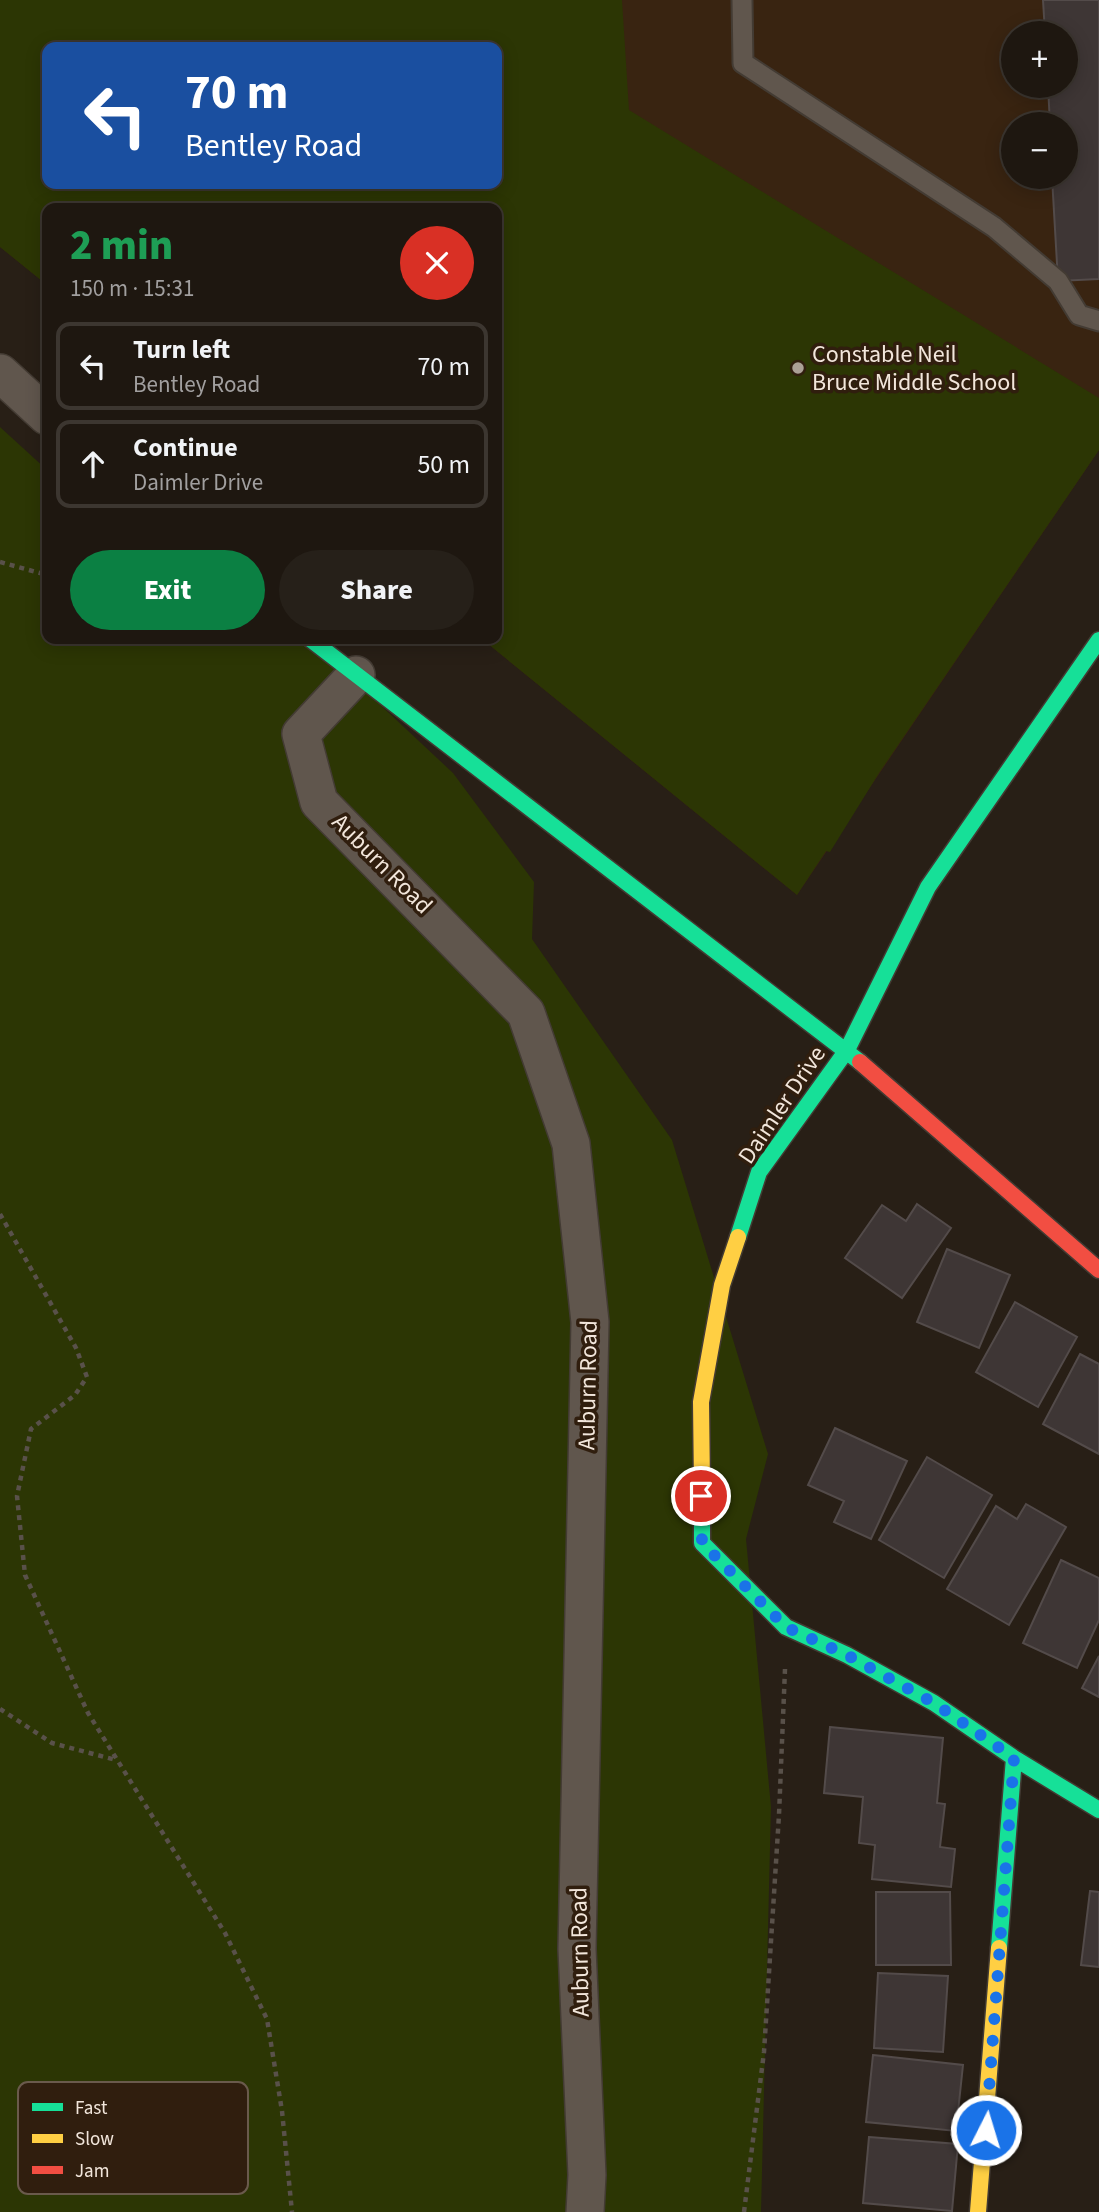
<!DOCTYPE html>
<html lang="en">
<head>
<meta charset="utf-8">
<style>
	:root { --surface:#1e1710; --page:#262019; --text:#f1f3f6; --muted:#a19f9f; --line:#3c3630; --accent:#0b8043 }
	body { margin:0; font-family:"Source Sans 3",sans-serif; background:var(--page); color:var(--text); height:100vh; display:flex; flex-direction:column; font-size:26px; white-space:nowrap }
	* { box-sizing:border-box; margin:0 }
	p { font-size:23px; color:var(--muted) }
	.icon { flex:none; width:38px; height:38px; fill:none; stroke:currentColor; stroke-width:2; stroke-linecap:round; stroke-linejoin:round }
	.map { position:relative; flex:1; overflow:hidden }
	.details { position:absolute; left:42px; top:203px; width:460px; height:441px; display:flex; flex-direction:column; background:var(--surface); border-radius:14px; box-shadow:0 4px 18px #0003,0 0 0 2px var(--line) }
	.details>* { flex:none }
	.guide { position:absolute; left:42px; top:42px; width:460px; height:147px; border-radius:14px; box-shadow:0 4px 18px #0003,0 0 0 2px var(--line); background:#1a4fa0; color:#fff; overflow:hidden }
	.fabs { position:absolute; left:1001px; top:21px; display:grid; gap:14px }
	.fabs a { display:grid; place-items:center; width:77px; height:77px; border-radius:50%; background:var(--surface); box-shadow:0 4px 18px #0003,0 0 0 2px var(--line); font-size:35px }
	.pin { position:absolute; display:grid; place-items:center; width:60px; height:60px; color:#fff; margin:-30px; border:4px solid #fff; border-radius:50%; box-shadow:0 2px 7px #0007 }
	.me { position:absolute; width:77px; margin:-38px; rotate:5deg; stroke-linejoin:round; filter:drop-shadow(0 0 5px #0008) }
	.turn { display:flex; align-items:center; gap:24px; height:147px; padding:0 28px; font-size:32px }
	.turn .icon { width:91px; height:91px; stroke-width:2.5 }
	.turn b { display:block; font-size:49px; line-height:60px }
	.round { display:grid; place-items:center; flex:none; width:74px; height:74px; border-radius:37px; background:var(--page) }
	.overview { display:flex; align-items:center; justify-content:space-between; height:119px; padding:0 28px }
	h1 { font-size:42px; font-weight:800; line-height:52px; color:#1e9e55 }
	.button { display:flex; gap:14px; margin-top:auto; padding:14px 28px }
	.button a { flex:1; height:80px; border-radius:42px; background:var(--accent); color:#fff; font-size:28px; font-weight:800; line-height:80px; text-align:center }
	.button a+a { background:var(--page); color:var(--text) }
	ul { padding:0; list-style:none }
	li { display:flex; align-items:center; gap:21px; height:88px; margin:0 14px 10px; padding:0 14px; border:4px solid var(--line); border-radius:14px }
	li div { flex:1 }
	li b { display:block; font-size:26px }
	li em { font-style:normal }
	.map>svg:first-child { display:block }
	.built { fill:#392411; fill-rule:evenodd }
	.green { fill:#2c3604; fill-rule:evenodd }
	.building { fill:#3e3635; stroke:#534b4a; stroke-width:2 }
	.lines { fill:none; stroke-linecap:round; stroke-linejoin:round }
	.lane-casing { stroke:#433b33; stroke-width:23 }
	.street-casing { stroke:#433b33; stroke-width:40 }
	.fast-casing { stroke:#433b33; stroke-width:19 }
	.slow-casing { stroke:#433b33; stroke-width:19 }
	.jam-casing { stroke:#433b33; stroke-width:19 }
	.path { stroke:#59514a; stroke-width:4.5; stroke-dasharray:5 5; stroke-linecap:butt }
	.lane { stroke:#60564d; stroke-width:19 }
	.street { stroke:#60564d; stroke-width:37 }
	.fast { stroke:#16e098; stroke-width:16 }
	.slow { stroke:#ffcf43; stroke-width:16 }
	.jam { stroke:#f24e42; stroke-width:16 }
	.route { stroke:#1a73e8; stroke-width:12; stroke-dasharray:0 21.6 }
	.poi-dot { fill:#aba096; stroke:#301e0e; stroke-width:2.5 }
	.labels { text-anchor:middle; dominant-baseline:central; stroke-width:7; stroke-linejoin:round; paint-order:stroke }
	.poi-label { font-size:24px; fill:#f2e6db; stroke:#301e0e; text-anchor:start }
	.street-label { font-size:24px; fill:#f2e6db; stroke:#301e0e }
	.key { fill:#301e0e; stroke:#6a5a4c; stroke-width:2 }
	.key-label { font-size:19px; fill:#f2e6db }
</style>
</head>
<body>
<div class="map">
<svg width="1099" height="2212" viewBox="0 0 1099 2212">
	<rect width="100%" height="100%" fill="#281f16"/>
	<path class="built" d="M0 0H1099V450L797 895 482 639H497V208H47V285L0 247ZM1013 33H1066V86H1013ZM47 47H497V184H47ZM1013 124H1066V177H1013Z"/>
	<path class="green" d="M0 0H622L629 110 1099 398V450L879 773 830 852 826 851 797 895 482 639H497V208H47V285L0 247ZM47 47H497V184H47Z
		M0 427 47 470V639H310L453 773 534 882 532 939 672 1140 768 1454 746 1539 771 1807 761 2212H0Z"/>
	<path class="building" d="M1043 0H1099V279L1058 281 1052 177H1066V124H1050L1048 86H1066V33H1045Z
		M917 1204 951 1228 902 1298 845 1258 882 1205 906 1221Z
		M947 1249 1010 1275 979 1348 917 1322Z
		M1015 1302 1077 1337 1038 1407 976 1372Z
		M1080 1354 1099 1364V1454L1043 1424Z
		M835 1428 907 1461 871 1539 834 1522 844 1501 808 1485Z
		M927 1457 992 1495 944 1578 879 1540Z
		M1026 1504 1066 1527 1009 1625 947 1589 996 1506 1017 1519Z
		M1061 1560 1099 1578V1620L1077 1668 1023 1643Z
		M1099 1656V1697L1082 1688Z
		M830 1727 943 1738 937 1803 945 1804 940 1847 955 1849 951 1887 872 1879 875 1845 859 1843 863 1797 824 1793Z
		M1090 1891 1099 1892V1967L1081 1965Z
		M876 1892H950L951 1965H876Z
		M878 1973 948 1976 943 2052 874 2048Z
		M873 2055 963 2065 956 2131 866 2122Z
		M869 2137 958 2144 952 2211 863 2203Z"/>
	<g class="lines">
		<defs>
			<path id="lane" d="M742 0 743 63 994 227 1058 281 1079 315 1099 321"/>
			<path id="street" d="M0 373 47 416
				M356 675 301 734 319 802 526 1013 571 1144 590 1322 577 1949 587 2175 585 2212"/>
			<path id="fast" d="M310 639 860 1062
				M738 1237 759 1172 847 1050 928 887 1099 640
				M702 1486V1543L786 1627 847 1655 934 1703 1014 1758 1099 1810
				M999 1948 1014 1758"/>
			<path id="slow" d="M702 1486 701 1402 722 1285 738 1237
				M978 2212 999 1948"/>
			<path id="jam" d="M860 1062 1099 1270"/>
		</defs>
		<use href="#lane" class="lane-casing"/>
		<use href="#street" class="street-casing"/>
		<use href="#fast" class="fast-casing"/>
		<use href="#slow" class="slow-casing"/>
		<use href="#jam" class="jam-casing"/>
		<path class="path" d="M0 562 47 575
			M0 1214 76 1348 87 1377 75 1395 31 1429 17 1496 25 1575 88 1713 225 1933 267 2019 282 2111 292 2212
			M0 1709 52 1743 116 1760
			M744 2212 764 2052 779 1815 785 1669"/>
		<use href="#lane" class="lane"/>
		<use href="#street" class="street"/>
		<use href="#fast" class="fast"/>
		<use href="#slow" class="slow"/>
		<use href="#jam" class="jam"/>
	</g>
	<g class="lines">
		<path class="route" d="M701 1496 702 1543 786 1627 847 1655 934 1703 1014 1758 986 2130"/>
	</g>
	<circle class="poi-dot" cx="798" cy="368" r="7"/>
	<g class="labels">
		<g class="poi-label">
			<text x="812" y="354">Constable Neil<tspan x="812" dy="28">Bruce Middle School</tspan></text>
		</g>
		<g class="street-label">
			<text transform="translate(382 864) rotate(45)">Auburn Road</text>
			<text transform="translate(782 1105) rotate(-56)">Daimler Drive</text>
			<text transform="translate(588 1385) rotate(-89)">Auburn Road</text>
			<text transform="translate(580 1952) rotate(-91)">Auburn Road</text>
		</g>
	</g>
	<rect x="18" y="2082" width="230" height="112" rx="10" class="key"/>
	<rect x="32" y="2103" width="31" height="8" fill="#16e098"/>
	<rect x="32" y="2134" width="31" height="9" fill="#ffcf43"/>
	<rect x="32" y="2166" width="31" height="8" fill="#f24e42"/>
	<g class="key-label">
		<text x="75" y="2114">Fast</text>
		<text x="75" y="2145">Slow</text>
		<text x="75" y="2177">Jam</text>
	</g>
</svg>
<div class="fabs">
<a>+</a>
<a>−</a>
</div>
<div class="pin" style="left:701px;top:1496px;background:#d93025"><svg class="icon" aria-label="arrive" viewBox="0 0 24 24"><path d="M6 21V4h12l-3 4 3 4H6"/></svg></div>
<svg class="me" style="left:986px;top:2130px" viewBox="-20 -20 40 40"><circle r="17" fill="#1a73e8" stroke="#fff" stroke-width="3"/><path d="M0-11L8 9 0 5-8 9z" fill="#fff"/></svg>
<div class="guide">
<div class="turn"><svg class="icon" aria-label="left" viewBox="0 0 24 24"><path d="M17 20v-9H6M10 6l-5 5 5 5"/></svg><div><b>70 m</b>Bentley Road</div></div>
</div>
<section class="details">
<div class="overview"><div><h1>2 min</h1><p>150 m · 15:31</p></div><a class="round" style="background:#d93025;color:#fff"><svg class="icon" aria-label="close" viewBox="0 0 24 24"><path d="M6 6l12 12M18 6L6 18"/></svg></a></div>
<ul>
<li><svg class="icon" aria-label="left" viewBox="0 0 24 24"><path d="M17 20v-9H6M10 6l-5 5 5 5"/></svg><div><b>Turn left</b><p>Bentley Road</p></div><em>70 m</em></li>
<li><svg class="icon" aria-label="ahead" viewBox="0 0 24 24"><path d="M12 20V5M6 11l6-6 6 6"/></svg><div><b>Continue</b><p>Daimler Drive</p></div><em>50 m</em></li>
</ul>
<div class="button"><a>Exit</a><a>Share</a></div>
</section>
</div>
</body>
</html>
